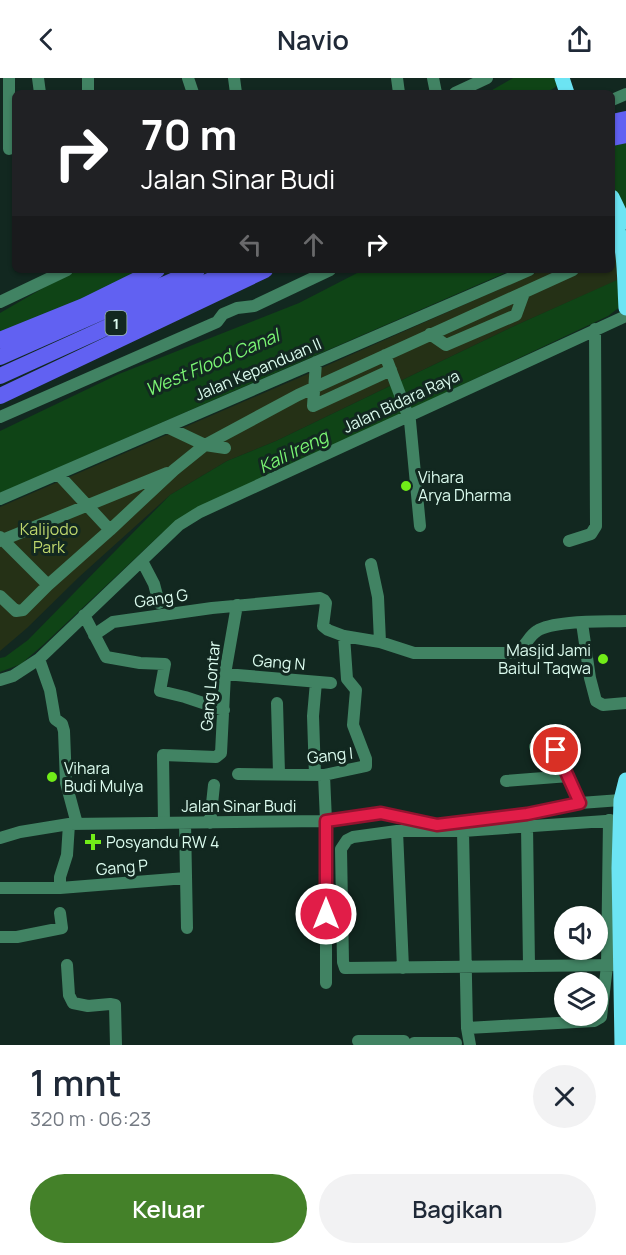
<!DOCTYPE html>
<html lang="id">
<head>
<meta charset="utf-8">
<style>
	:root { --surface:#fff; --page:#f2f2f3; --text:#1f2937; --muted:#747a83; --accent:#448129 }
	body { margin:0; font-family:Manrope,sans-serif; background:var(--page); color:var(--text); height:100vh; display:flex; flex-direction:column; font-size:22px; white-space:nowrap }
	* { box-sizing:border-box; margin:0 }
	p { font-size:20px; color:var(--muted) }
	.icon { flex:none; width:33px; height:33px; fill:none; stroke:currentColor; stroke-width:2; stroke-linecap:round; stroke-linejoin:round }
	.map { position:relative; height:967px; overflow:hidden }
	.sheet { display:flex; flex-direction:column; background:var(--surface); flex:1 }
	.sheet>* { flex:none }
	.guide { position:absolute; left:12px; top:12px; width:603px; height:183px; border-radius:9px; box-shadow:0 2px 4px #0004; background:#202124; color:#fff; overflow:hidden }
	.controls { position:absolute; left:554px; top:828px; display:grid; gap:12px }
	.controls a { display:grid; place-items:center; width:54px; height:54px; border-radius:50%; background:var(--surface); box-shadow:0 2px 4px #0004; font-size:30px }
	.pin { position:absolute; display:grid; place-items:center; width:51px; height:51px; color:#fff; margin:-26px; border:3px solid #fff; border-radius:50%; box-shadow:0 2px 6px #0007 }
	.me { position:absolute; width:66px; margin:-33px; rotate:0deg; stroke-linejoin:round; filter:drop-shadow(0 0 4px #0008) }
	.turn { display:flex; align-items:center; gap:21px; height:126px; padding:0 30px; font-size:27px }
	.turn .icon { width:78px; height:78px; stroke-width:2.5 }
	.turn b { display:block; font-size:42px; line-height:51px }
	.lanes { display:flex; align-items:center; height:57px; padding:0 30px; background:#0003; justify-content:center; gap:30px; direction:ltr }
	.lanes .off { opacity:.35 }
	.round { display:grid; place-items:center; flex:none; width:63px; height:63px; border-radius:32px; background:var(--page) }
	.headline { display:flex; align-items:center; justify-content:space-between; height:102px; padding:0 30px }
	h1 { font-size:36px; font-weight:600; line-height:45px }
	.primary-button { display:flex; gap:12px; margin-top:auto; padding:12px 30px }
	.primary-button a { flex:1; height:69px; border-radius:36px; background:var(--accent); color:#fff; font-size:24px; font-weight:600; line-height:69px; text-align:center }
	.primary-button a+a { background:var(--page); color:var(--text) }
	header { display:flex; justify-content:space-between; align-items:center; height:78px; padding:0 30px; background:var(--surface); font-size:27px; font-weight:600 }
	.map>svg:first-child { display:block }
	.green { fill:#253116 }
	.water { fill:#0f4416 }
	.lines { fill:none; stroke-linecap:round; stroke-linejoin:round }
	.minor { stroke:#418363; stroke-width:12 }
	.major { stroke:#6ce4f3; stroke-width:15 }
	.highway { stroke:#6161f2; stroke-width:16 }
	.route-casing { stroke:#92132f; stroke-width:15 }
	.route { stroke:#e11d48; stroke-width:10 }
	.poi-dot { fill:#71ec18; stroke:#122820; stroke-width:2 }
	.labels { text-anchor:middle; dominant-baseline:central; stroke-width:6; stroke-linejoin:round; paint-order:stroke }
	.shield { fill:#122820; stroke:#9fbcb1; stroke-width:1.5 }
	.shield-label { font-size:15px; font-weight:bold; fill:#dcfcef }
	.street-label { font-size:16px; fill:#dcfcef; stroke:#122820 }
	.poi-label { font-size:16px; fill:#dcfcef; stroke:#122820; text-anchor:start }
	.park-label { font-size:16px; fill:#bfd76d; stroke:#122820 }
	.water-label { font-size:18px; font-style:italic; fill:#7af473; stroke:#122820 }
</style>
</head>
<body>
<header><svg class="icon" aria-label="back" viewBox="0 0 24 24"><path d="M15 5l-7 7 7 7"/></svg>Navio<svg class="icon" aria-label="share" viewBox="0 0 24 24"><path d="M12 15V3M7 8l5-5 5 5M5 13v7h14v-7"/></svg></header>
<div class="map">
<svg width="626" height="967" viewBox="0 0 626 967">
	<rect width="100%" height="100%" fill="#122820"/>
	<path class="green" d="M616 159 623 200 512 249 276 363 227 383 170 417 79 499 27 550 0 573V429L310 295 542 192H612V161Z"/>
	<path class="water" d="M513 0H570L546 15H487Z
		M626 62V140L612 148V69Z
		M79 192H157L0 256V235L57 202Z
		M363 192H512L0 415V353L119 296 299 225Z
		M626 198 621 228 608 238 212 425 162 455 43 567 21 586 0 594V580L5 579 28 562 170 417 227 383 276 363 512 249Z"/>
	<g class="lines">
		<path class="minor" d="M9 0V71
			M38 0 40 15
			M188 0 193 15
			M234 0 236 15
			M397 0 399 15
			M433 0 436 15
			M88 15V0
			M455 15 487 0
			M612 22 626 16
			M0 224 67 192
			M430 256 446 267 516 237 524 215
			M385 277 410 343 420 448
			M316 284 313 328 391 292
			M0 339 217 244 223 236 237 230 254 228 330 192
			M167 349 205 367 225 370
			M0 421 529 192
			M110 452 174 392 205 367 298 317 573 192
			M0 459 48 507
			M0 463 167 395
			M569 463 591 456 596 448 595 251
			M142 483 154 506 159 525
			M371 486 378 519 380 564
			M0 518 16 533 23 532 48 507 110 452 58 396
			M84 537 106 579 140 585 165 586 160 613 185 619 224 632
			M582 545 590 600 596 623 603 627 626 625
			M94 557 113 544 212 530 320 520 324 522 326 525 323 548 328 552 344 558 380 564 414 575H513C526 571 527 559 537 553 554 542 605 544 626 543
			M39 581 50 612 55 641 62 646 64 653 66 705 77 746
			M225 596 331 605
			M0 602 13 598 39 581 179 447 200 434 626 238
			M277 625 279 695
			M535 669 547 668 556 672 580 725
			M238 696 324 697 366 688V681L353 647 356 612 347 601 344 558
			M315 697 313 638 316 604
			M324 697 326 743V905
			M506 703 569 698
			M620 742 463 753H397L353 759 347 762 341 771 343 884 345 890 620 887
			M164 745 163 677 216 679 221 675 225 596 237 527
			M185 745 187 850
			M210 745 214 707
			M527 748 529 888
			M397 753 403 890
			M463 753 467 950 470 967
			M0 760 20 754 69 746 326 743 381 735 437 747 527 736 580 725 621 722
			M0 810H60L186 800
			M60 810V799L67 777 69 746
			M0 859H17L62 850 60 835
			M67 887 69 917 73 925 88 928 110 926 115 927 116 967
			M467 950 594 943 601 939 607 888 609 742
			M358 963H404
			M414 965H456"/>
		<path class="major" d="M562 0 567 15
			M612 119 624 144
			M612 136C626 166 624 198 626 230
			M622 967 619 790 621 722 626 702"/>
		<path class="highway" d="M612 44 626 41
			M612 60 626 57
			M0 262 84 228 157 192
			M0 279 197 192
			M0 298 233 192
			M0 318 265 192"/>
	</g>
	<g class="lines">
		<defs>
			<path id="route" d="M326 836V743L381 735 437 747 527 736 580 725 556 672"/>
		</defs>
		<use href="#route" class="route-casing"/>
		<use href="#route" class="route"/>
	</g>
	<g class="poi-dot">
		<circle cx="406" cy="408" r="6"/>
		<circle cx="603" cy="581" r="6"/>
		<circle cx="52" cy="699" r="6"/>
		<path d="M90 755h6v6h6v6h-6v6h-6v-6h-6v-6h6z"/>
	</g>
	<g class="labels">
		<rect class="shield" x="105.5" y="233" width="21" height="24" rx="4.5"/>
		<g class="shield-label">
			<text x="116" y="245">1</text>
		</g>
		<g class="street-label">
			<text transform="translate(258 291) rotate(-23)">Jalan Kepanduan II</text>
			<text transform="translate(401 323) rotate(-25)">Jalan Bidara Raya</text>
			<text transform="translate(161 520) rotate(-8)">Gang G</text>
			<text transform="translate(279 584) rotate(5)">Gang N</text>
			<text transform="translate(210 608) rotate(-85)">Gang Lontar</text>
			<text transform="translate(330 677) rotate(-6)">Gang I</text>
			<text x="239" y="728">Jalan Sinar Budi</text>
			<text transform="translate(122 789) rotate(-5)">Gang P</text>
		</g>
		<g class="poi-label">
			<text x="418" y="399">Vihara<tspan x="418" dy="18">Arya Dharma</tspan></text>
			<text x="591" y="572" text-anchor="end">Masjid Jami<tspan x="591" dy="18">Baitul Taqwa</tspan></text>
			<text x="64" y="690">Vihara<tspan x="64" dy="18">Budi Mulya</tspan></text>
			<text x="106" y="764">Posyandu RW 4</text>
		</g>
		<g class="park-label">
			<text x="49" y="451">Kalijodo<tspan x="49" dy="18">Park</tspan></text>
		</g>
		<g class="water-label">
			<text transform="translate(212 284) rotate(-23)">West Flood Canal</text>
			<text transform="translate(293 373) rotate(-26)">Kali Ireng</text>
		</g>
	</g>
</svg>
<div class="controls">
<a><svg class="icon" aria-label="sound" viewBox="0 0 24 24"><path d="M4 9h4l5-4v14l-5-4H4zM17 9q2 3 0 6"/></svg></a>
<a><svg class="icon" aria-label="layers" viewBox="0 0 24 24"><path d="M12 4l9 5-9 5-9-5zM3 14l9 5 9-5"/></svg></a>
</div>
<div class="pin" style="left:556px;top:672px;background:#d93025"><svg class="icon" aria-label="arrive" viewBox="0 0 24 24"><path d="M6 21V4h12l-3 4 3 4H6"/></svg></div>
<svg class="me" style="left:326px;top:836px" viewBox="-20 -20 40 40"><circle r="17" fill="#e11d48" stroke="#fff" stroke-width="3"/><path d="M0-11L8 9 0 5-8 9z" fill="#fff"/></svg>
<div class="guide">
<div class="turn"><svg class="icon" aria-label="right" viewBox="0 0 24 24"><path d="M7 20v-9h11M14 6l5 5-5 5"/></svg><div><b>70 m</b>Jalan Sinar Budi</div></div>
<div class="lanes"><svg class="icon off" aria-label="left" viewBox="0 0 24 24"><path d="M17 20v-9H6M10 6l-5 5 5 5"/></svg><svg class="icon off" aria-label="ahead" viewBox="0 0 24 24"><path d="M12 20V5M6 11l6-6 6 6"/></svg><svg class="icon" aria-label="right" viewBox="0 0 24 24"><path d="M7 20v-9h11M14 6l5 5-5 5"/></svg></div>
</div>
</div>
<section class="sheet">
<div class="headline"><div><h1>1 mnt</h1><p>320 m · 06:23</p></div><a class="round"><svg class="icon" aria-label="close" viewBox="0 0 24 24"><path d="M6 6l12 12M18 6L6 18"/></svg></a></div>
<div class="primary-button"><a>Keluar</a><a>Bagikan</a></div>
</section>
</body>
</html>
